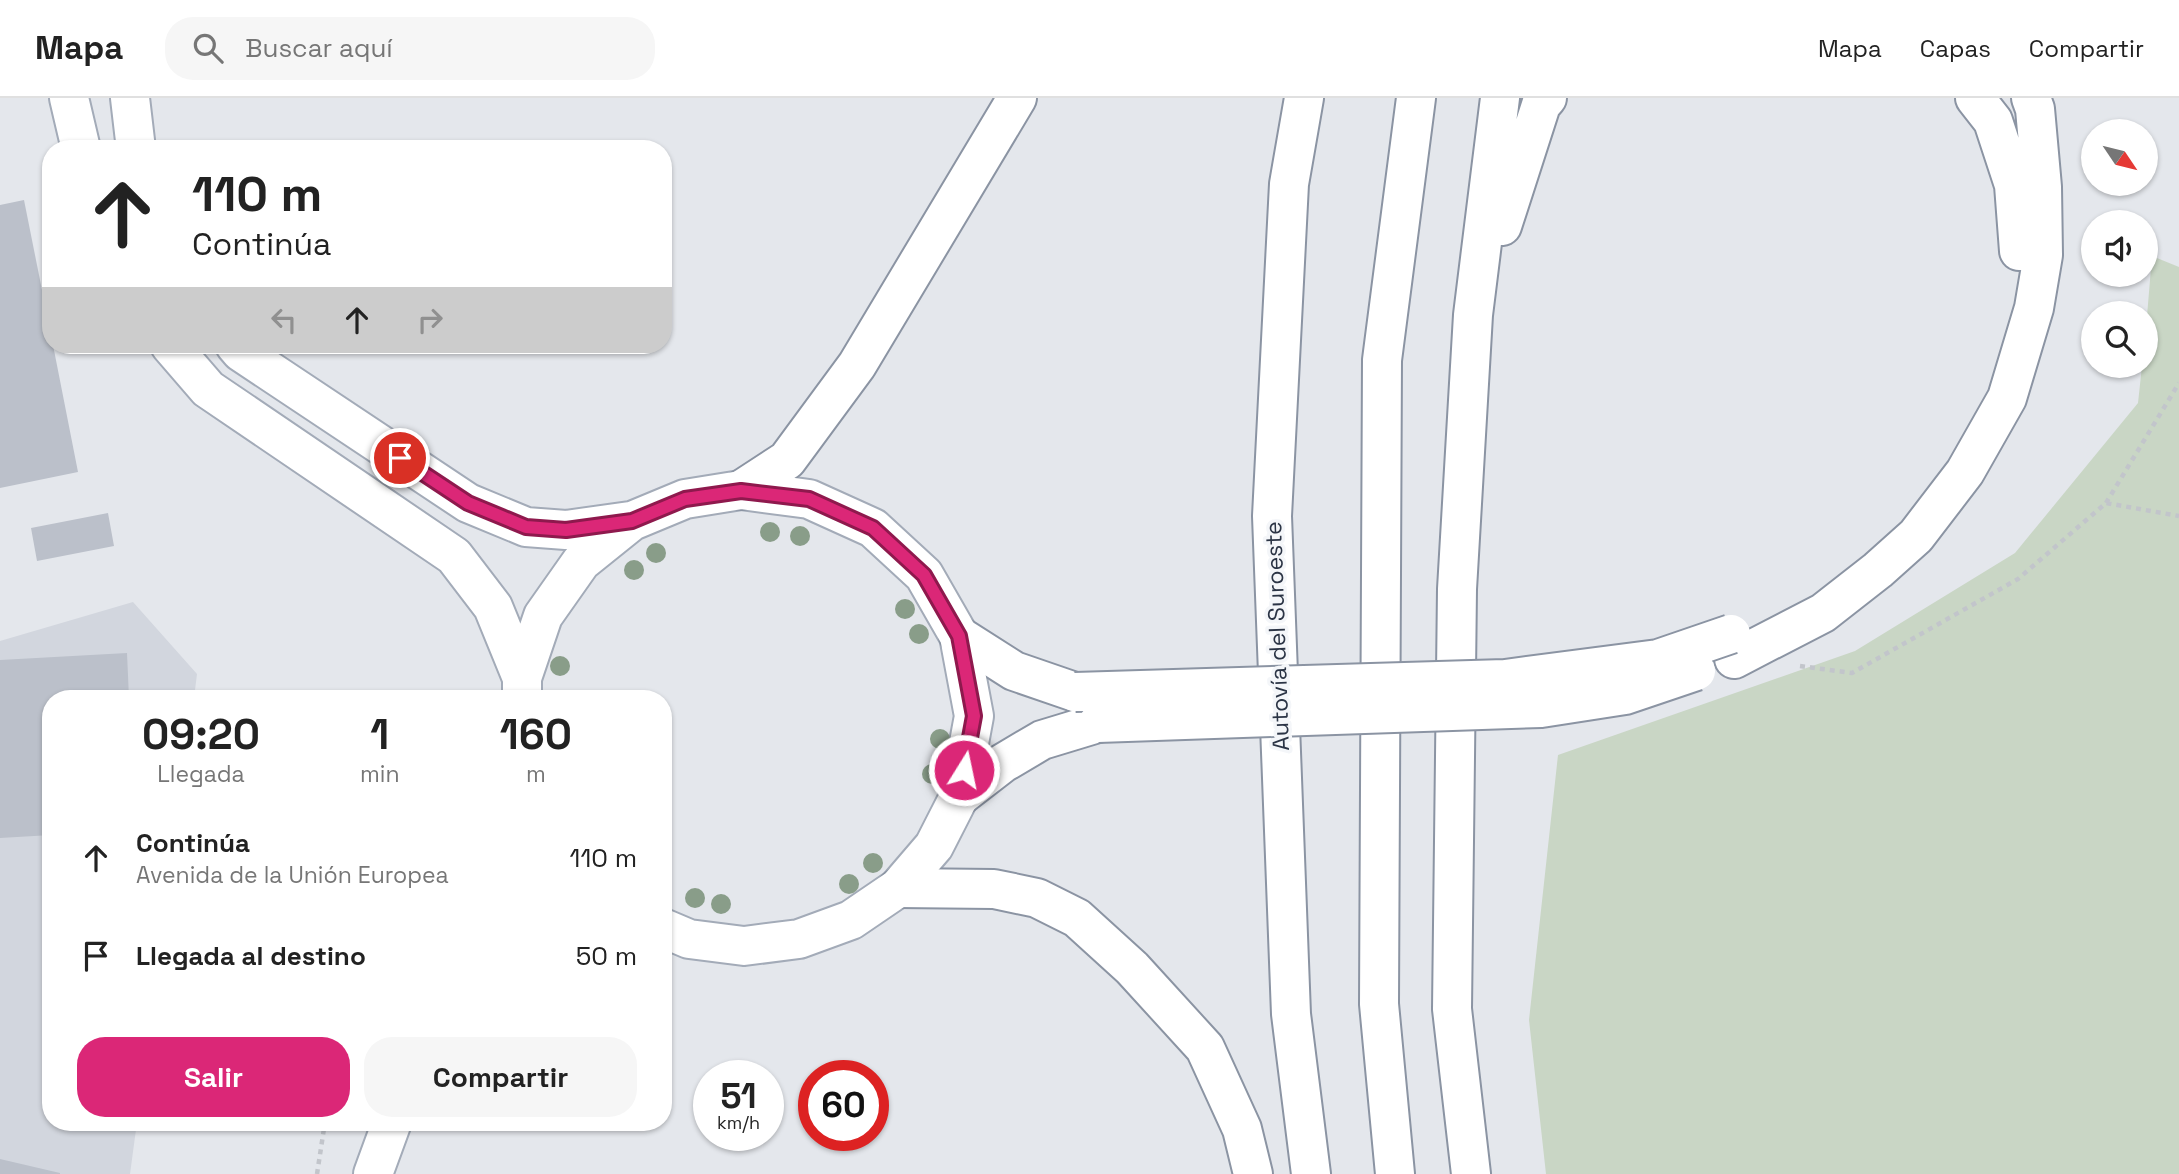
<!DOCTYPE html>
<html lang="es">
<head>
<meta charset="utf-8">
<style>
	:root { --surface:#fff; --page:#f6f6f6; --text:#222; --muted:#767676; --line:#e0e0e0; --accent:#db2777 }
	body { margin:0; font-family:"Space Grotesk",sans-serif; background:var(--page); color:var(--text); height:100vh; display:flex; flex-direction:column; font-size:26px; white-space:nowrap }
	* { box-sizing:border-box; margin:0 }
	p { font-size:23px; color:var(--muted) }
	.icon { flex:none; width:38px; height:38px; fill:none; stroke:currentColor; stroke-width:2; stroke-linecap:round; stroke-linejoin:round }
	.map { position:relative; flex:1; overflow:hidden }
	.details { position:absolute; left:42px; top:592px; width:630px; height:441px; display:flex; flex-direction:column; background:var(--surface); border-radius:28px; box-shadow:0 2px 5px #0004 }
	.details>* { flex:none }
	.guide { position:absolute; left:42px; top:42px; width:630px; height:214px; border-radius:28px; box-shadow:0 2px 5px #0004; background:#fff; color:var(--text); overflow:hidden }
	.needle { width:46px; rotate:125deg }
	.controls { position:absolute; left:2081px; top:21px; display:grid; gap:14px }
	.controls a { display:grid; place-items:center; width:77px; height:77px; border-radius:50%; background:var(--surface); box-shadow:0 2px 5px #0004; font-size:35px }
	.speed { position:absolute; left:693px; top:962px; display:flex; gap:14px; font-size:35px; font-weight:700; text-align:center }
	.speed>* { display:grid; place-content:center; width:91px; height:91px; border-radius:50%; background:var(--surface); box-shadow:0 2px 5px #0004; line-height:1 }
	.speed small { font-size:18px; font-weight:400 }
	.speed .limit { border:10px solid #d22; background:#fff; color:#111 }
	.pin { position:absolute; display:grid; place-items:center; width:60px; height:60px; color:#fff; margin:-30px; border:4px solid #fff; border-radius:50%; box-shadow:0 2px 7px #0007 }
	.me { position:absolute; width:77px; margin:-38px; rotate:10deg; stroke-linejoin:round; filter:drop-shadow(0 0 5px #0008) }
	.turn { display:flex; align-items:center; gap:24px; height:147px; padding:0 35px; font-size:32px }
	.turn .icon { width:91px; height:91px; stroke-width:2.5 }
	.turn b { display:block; font-size:49px; line-height:60px }
	.lanes { display:flex; align-items:center; height:66px; padding:0 35px; background:#0003; justify-content:center; gap:35px; direction:ltr }
	.lanes .off { opacity:.35 }
	.eta { display:flex; justify-content:space-evenly; align-items:center; height:119px; text-align:center }
	.eta b { font-size:42px; font-weight:700; line-height:49px }
	.button { display:flex; gap:14px; margin-top:auto; padding:14px 35px }
	.button a { flex:1; height:80px; border-radius:28px; background:var(--accent); color:#fff; font-size:28px; font-weight:700; line-height:80px; text-align:center }
	.button a+a { background:var(--page); color:var(--text) }
	ul { padding:0; list-style:none }
	li { display:flex; align-items:center; gap:21px; height:98px; padding:0 35px }
	li div { flex:1 }
	li b { display:block; font-size:26px }
	li em { font-style:normal }
	header { display:flex; align-items:center; gap:42px; box-sizing:border-box; height:98px; padding:0 35px; background:var(--surface); border-bottom:2px solid var(--line) }
	header strong { font-size:33px }
	nav { display:flex; gap:38px; margin-inline-start:auto; font-size:24px }
	.search { width:490px; height:63px; background:var(--page); display:flex; align-items:center; gap:18px; box-sizing:border-box; padding:0 24px; border-radius:28px; color:var(--muted); font-size:26px }
	.map>svg:first-child { display:block }
	.built { fill:#d2d6de }
	.green { fill:#c9d6c5 }
	.building { fill:#bbc0ca }
	.lines { fill:none; stroke-linecap:round; stroke-linejoin:round }
	.major-casing { stroke:#a3abb8; stroke-width:42 }
	.highway-casing { stroke:#8b94a3; stroke-width:42 }
	.path { stroke:#c2c5cb; stroke-width:4.5; stroke-dasharray:5 5; stroke-linecap:butt }
	.major { stroke:#fff; stroke-width:38 }
	.highway { stroke:#fff; stroke-width:38 }
	.highway-bridge-casing { stroke:#8b94a3; stroke-width:42; stroke-linecap:butt }
	.highway-bridge { stroke:#fff; stroke-width:38 }
	.tree { fill:#899d89 }
	.route-casing { stroke:#8e194d; stroke-width:18 }
	.route { stroke:#db2777; stroke-width:12 }
	.labels { text-anchor:middle; dominant-baseline:central; stroke-width:7; stroke-linejoin:round; paint-order:stroke }
	.street-label { font-size:23px; fill:#2b3445; stroke:#f4f6f9 }
</style>
</head>
<body>
<header>
<strong>Mapa</strong>
<div class="search"><svg class="icon" aria-label="search" viewBox="0 0 24 24"><circle cx="10" cy="10" r="6"/><path d="M15 15l6 6"/></svg>Buscar aquí</div>
<nav><a>Mapa</a><a>Capas</a><a>Compartir</a></nav>
</header>
<div class="map">
<svg width="2179" height="1076" viewBox="0 0 2179 1076">
	<rect width="100%" height="100%" fill="#e4e7ec"/>
	<path class="built" d="M133 504 197 576 194 600H51V1024H137L130 1076H0V543Z"/>
	<path class="green" d="M2152 158 2179 169V1076H1546L1529 922 1558 657 1855 553 2015 455 2138 305 2142 268H2146V230Z"/>
	<path class="building" d="M24 102 51 237V247H53L78 374 0 390V107Z
		M108 415 114 448 37 463 31 430Z
		M127 555 129 600H51V737L0 740V562Z
		M0 1061 60 1075V1076H0Z"/>
	<g class="lines">
		<defs>
			<path id="major" d="M69 0 81 51
				M130 0 136 51
				M170 247 208 291 454 458 493 509 522 580
				M235 247 241 254 468 405 526 429 566 432 630 423
				M522 600V580L543 518 581 464 632 423 685 401 741 392 809 401 873 430 924 477 959 538 974 618 959 699 934 748 898 790 851 822 799 841 744 848 689 841 663 830
				M373 1076 392 1024"/>
			<path id="highway" d="M1304 0 1289 86 1272 418 1291 916 1311 1076
				M1975 0 1993 23 2014 87 2019 153
				M1502 128 1541 7 1547 0
				M741 392 787 362 857 267 1017 0
				M959 538 1014 573 1075 594
				M1734 561 1823 515 1878 472 1916 438 1965 374 2007 300 2034 210 2043 157 2042 89 2035 11 2031 0
				M959 699 1003 665 1042 642 1098 625
				M898 790 994 791 1037 800 1077 820 1132 870 1205 950 1242 1031 1253 1076
				M1395 1076 1379 906 1382 262 1416 0
				M1471 1076 1452 911 1457 491 1473 217 1500 0"/>
		</defs>
		<use href="#major" class="major-casing"/>
		<use href="#highway" class="highway-casing"/>
		<path class="path" d="M2106 405 2179 285
			M1800 568 1852 575 2018 481 2106 405 2179 418
			M317 1076 325 1024"/>
		<use href="#major" class="major"/>
		<use href="#highway" class="highway"/>
		<defs>
			<path id="highway-bridge" d="M1075 594 1505 581 1658 561 1731 536
				M1098 625 1541 610 1625 597 1696 573"/>
		</defs>
		<use href="#highway-bridge" class="highway-bridge-casing"/>
		<use href="#highway-bridge" class="highway-bridge"/>
	</g>
	<g class="tree">
		<circle cx="770" cy="434" r="10"/>
		<circle cx="800" cy="438" r="10"/>
		<circle cx="656" cy="455" r="10"/>
		<circle cx="634" cy="472" r="10"/>
		<circle cx="905" cy="511" r="10"/>
		<circle cx="919" cy="536" r="10"/>
		<circle cx="560" cy="568" r="10"/>
		<circle cx="940" cy="641" r="10"/>
		<circle cx="932" cy="676" r="10"/>
		<circle cx="873" cy="765" r="10"/>
		<circle cx="849" cy="786" r="10"/>
		<circle cx="695" cy="800" r="10"/>
		<circle cx="721" cy="806" r="10"/>
	</g>
	<g class="lines">
		<defs>
			<path id="route" d="M400 360 468 405 526 429 566 432 632 423 685 401 741 393 809 401 873 430 924 477 959 538 974 618 964 672"/>
		</defs>
		<use href="#route" class="route-casing"/>
		<use href="#route" class="route"/>
	</g>
	<g class="labels">
		<g class="street-label">
			<text transform="translate(1277 538) rotate(-92)">Autovía del Suroeste</text>
		</g>
	</g>
</svg>
<div class="controls">
<a><svg class="needle" viewBox="-14 -14 28 28"><path d="M0-13l5 13h-10z" fill="#e53935"/><path d="M0 13l5-13h-10z" fill="#767676"/></svg></a>
<a><svg class="icon" aria-label="sound" viewBox="0 0 24 24"><path d="M4 9h4l5-4v14l-5-4H4zM17 9q2 3 0 6"/></svg></a>
<a><svg class="icon" aria-label="search" viewBox="0 0 24 24"><circle cx="10" cy="10" r="6"/><path d="M15 15l6 6"/></svg></a>
</div>
<div class="speed"><div>51<small>km/h</small></div><div class="limit">60</div></div>
<div class="pin" style="left:400px;top:360px;background:#d93025"><svg class="icon" aria-label="arrive" viewBox="0 0 24 24"><path d="M6 21V4h12l-3 4 3 4H6"/></svg></div>
<svg class="me" style="left:964px;top:672px" viewBox="-20 -20 40 40"><circle r="17" fill="#db2777" stroke="#fff" stroke-width="3"/><path d="M0-11L8 9 0 5-8 9z" fill="#fff"/></svg>
<div class="guide">
<div class="turn"><svg class="icon" aria-label="ahead" viewBox="0 0 24 24"><path d="M12 20V5M6 11l6-6 6 6"/></svg><div><b>110 m</b>Continúa</div></div>
<div class="lanes"><svg class="icon off" aria-label="left" viewBox="0 0 24 24"><path d="M17 20v-9H6M10 6l-5 5 5 5"/></svg><svg class="icon" aria-label="ahead" viewBox="0 0 24 24"><path d="M12 20V5M6 11l6-6 6 6"/></svg><svg class="icon off" aria-label="right" viewBox="0 0 24 24"><path d="M7 20v-9h11M14 6l5 5-5 5"/></svg></div>
</div>
<section class="details">
<div class="eta">
<div><b>09:20</b><p>Llegada</p></div>
<div><b>1</b><p>min</p></div>
<div><b>160</b><p>m</p></div>
</div>
<ul>
<li><svg class="icon" aria-label="ahead" viewBox="0 0 24 24"><path d="M12 20V5M6 11l6-6 6 6"/></svg><div><b>Continúa</b><p>Avenida de la Unión Europea</p></div><em>110 m</em></li>
<li><svg class="icon" aria-label="arrive" viewBox="0 0 24 24"><path d="M6 21V4h12l-3 4 3 4H6"/></svg><div><b>Llegada al destino</b></div><em>50 m</em></li>
</ul>
<div class="button"><a>Salir</a><a>Compartir</a></div>
</section>
</div>
</body>
</html>
